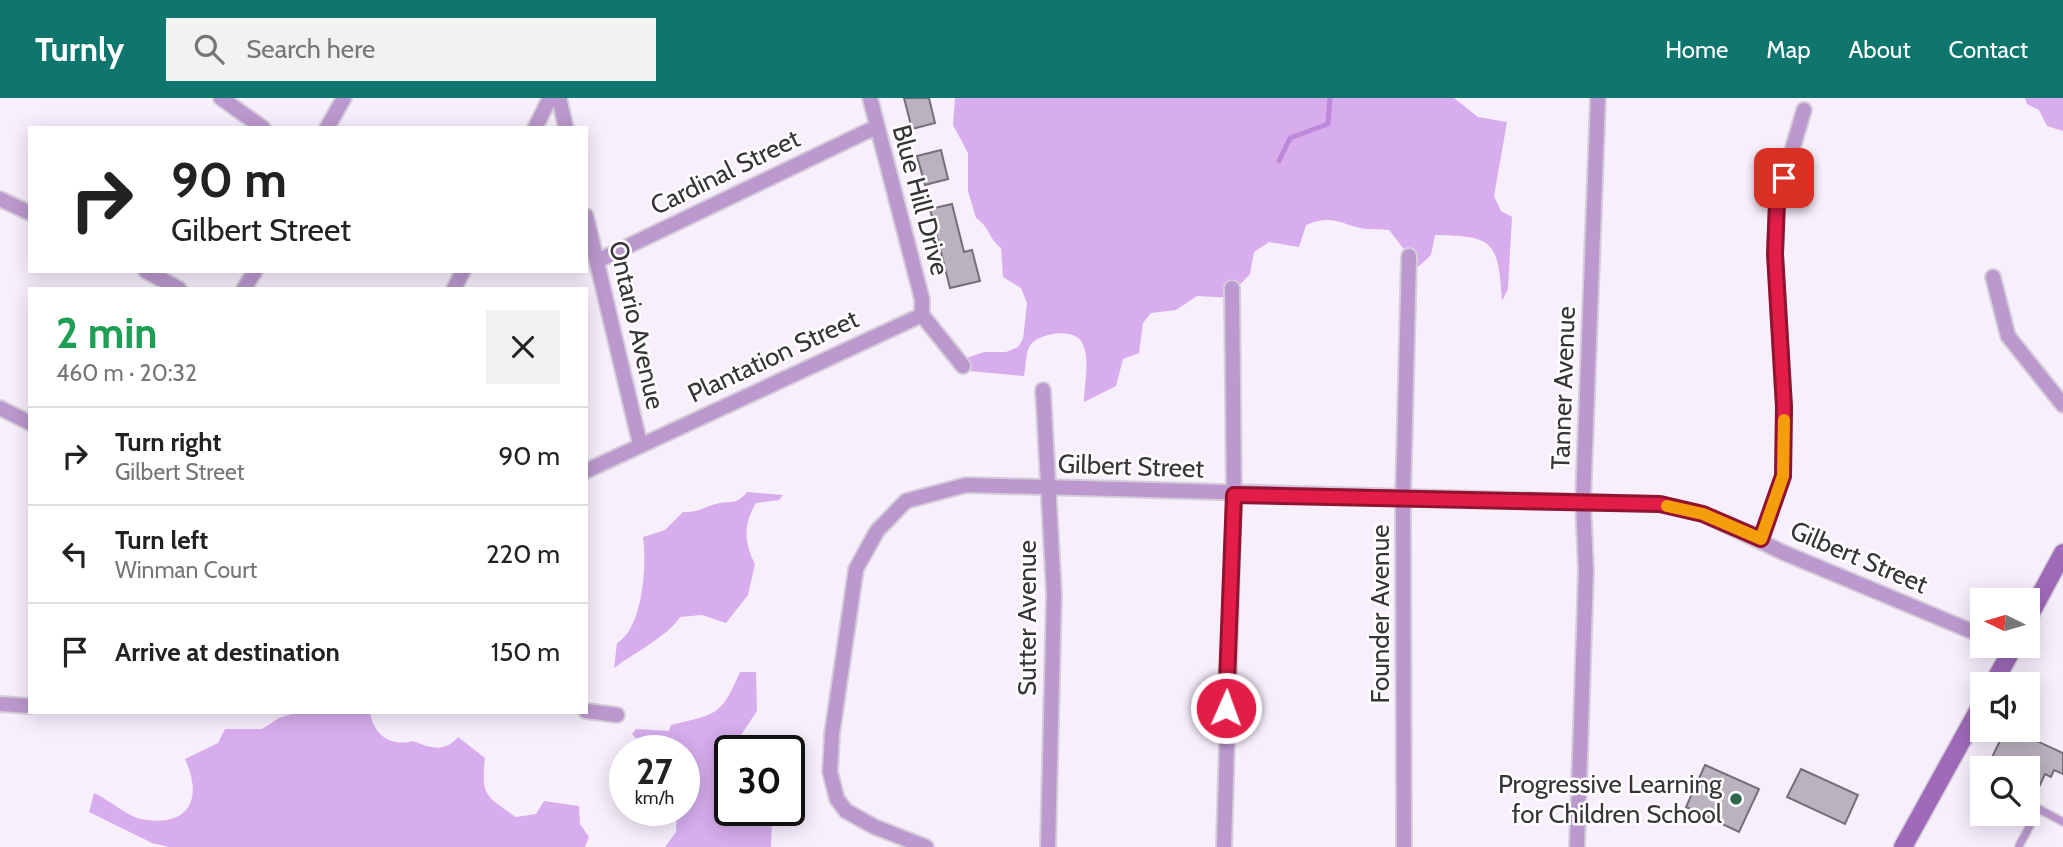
<!DOCTYPE html>
<html lang="en">
<head>
<meta charset="utf-8">
<style>
	:root { --surface:#fff; --page:#f2f2f2; --text:#222; --muted:#767676; --line:#e0e0e0; --accent:#0f766e }
	body { margin:0; font-family:Cabin,sans-serif; background:var(--page); color:var(--text); height:100vh; display:flex; flex-direction:column; font-size:26px; white-space:nowrap }
	* { box-sizing:border-box; margin:0 }
	p { font-size:23px; color:var(--muted) }
	.icon { flex:none; width:38px; height:38px; fill:none; stroke:currentColor; stroke-width:2; stroke-linecap:round; stroke-linejoin:round }
	.map { position:relative; flex:1; overflow:hidden }
	.drawer { position:absolute; left:28px; top:189px; width:560px; height:427px; display:flex; flex-direction:column; background:var(--surface); border-radius:0px; box-shadow:0 4px 18px #0003 }
	.drawer>* { flex:none }
	.hud { position:absolute; left:28px; top:28px; width:560px; height:147px; border-radius:0px; box-shadow:0 4px 18px #0003; background:#fff; color:var(--text); overflow:hidden }
	.needle { width:46px; rotate:275deg }
	.buttons { position:absolute; left:1970px; top:490px; display:grid; gap:14px }
	.buttons a { display:grid; place-items:center; width:70px; height:70px; border-radius:0px; background:var(--surface); box-shadow:0 4px 18px #0003; font-size:35px }
	.speed { position:absolute; left:609px; top:637px; display:flex; gap:14px; font-size:35px; font-weight:700; text-align:center }
	.speed>* { display:grid; place-content:center; width:91px; height:91px; border-radius:50%; background:var(--surface); box-shadow:0 4px 18px #0003; line-height:1 }
	.speed small { font-size:18px; font-weight:400 }
	.speed .limit { border:4px solid #111; border-radius:10px; background:#fff; color:#111 }
	.pin { position:absolute; display:grid; place-items:center; width:60px; height:60px; color:#fff; margin:-30px; border-radius:14px; box-shadow:0 4px 10px #0006 }
	.me { position:absolute; width:77px; margin:-38px; rotate:2deg; stroke-linejoin:round; filter:drop-shadow(0 0 5px #0008) }
	.turn { display:flex; align-items:center; gap:24px; height:147px; padding:0 28px; font-size:32px }
	.turn .icon { width:91px; height:91px; stroke-width:2.5 }
	.turn b { display:block; font-size:49px; line-height:60px }
	.round { display:grid; place-items:center; flex:none; width:74px; height:74px; border-radius:0px; background:var(--page) }
	.head { display:flex; align-items:center; justify-content:space-between; height:119px; padding:0 28px }
	h1 { font-size:42px; font-weight:800; line-height:52px; color:#1e9e55 }
	ul { padding:0; list-style:none }
	li { display:flex; align-items:center; gap:21px; height:98px; padding:0 28px; border-top:2px solid var(--line) }
	li div { flex:1 }
	li b { display:block; font-size:26px }
	li em { font-style:normal }
	header { display:flex; align-items:center; gap:42px; box-sizing:border-box; height:98px; padding:0 35px; background:var(--accent); color:#fff }
	header strong { font-size:33px }
	nav { display:flex; gap:38px; margin-inline-start:auto; font-size:24px }
	.search { width:490px; height:63px; background:var(--page); display:flex; align-items:center; gap:18px; box-sizing:border-box; padding:0 24px; border-radius:0px; color:var(--muted); font-size:26px }
	.map>svg:first-child { display:block }
	.green { fill:#d7aded }
	.lines { fill:none; stroke-linecap:round; stroke-linejoin:round }
	.stream { stroke:#bf89db; stroke-width:5 }
	.building { fill:#bbb2bf; stroke:#766f7b; stroke-width:2 }
	.lane-casing { stroke:#d5cdda; stroke-width:10 }
	.street-casing { stroke:#d5cdda; stroke-width:18 }
	.secondary-casing { stroke:#d5cdda; stroke-width:21 }
	.lane { stroke:#bb98ce; stroke-width:7 }
	.street { stroke:#bb98ce; stroke-width:14 }
	.secondary { stroke:#9f6ab9; stroke-width:18 }
	.route-casing { stroke:#92132f; stroke-width:18 }
	.route { stroke:#e11d48; stroke-width:12 }
	.slow { stroke:#f59e0b; stroke-width:12 }
	.poi-dot { fill:#2f674f; stroke:#fff; stroke-width:2.5 }
	.labels { text-anchor:middle; dominant-baseline:central; stroke-width:5; stroke-linejoin:round; paint-order:stroke }
	.street-label { font-size:26px; fill:#383439; stroke:#fff }
	.poi-label { font-size:26px; fill:#383439; stroke:#fff; text-anchor:end }
</style>
</head>
<body>
<header>
<strong>Turnly</strong>
<div class="search"><svg class="icon" aria-label="search" viewBox="0 0 24 24"><circle cx="10" cy="10" r="6"/><path d="M15 15l6 6"/></svg>Search here</div>
<nav><a>Home</a><a>Map</a><a>About</a><a>Contact</a></nav>
</header>
<div class="map">
<svg width="2063" height="749" viewBox="0 0 2063 749">
	<rect width="100%" height="100%" fill="#f8effd"/>
	<path class="green" d="M955 0H1454L1478 19 1507 24 1494 98 1501 113 1512 119 1508 191 1502 203C1498 143 1494 138 1435 137L1431 157 1418 169 1389 132C1380 131 1369 132 1360 130 1337 124 1330 117 1306 127L1299 149 1269 144 1254 154 1250 176 1237 190 1233 200 1197 198 1176 212 1151 215 1143 225 1139 255 1123 261 1116 288 1084 304C1084 287 1091 258 1081 243 1072 230 1041 235 1031 246 1025 254 1026 269 1024 278L970 273 963 268 961 262 984 254H1006L1018 249 1023 241 1027 205 1021 190 1003 179 1001 150C989 141 989 128 976 120L968 93V55L953 27Z
		M2025 0H2063V33L2047 28 2039 12 2027 6Z
		M747 394 783 397 779 402 756 405C743 426 744 445 755 466L748 497 726 525 702 517 680 519C668 538 634 555 614 570L617 545C643 531 647 466 643 439L665 432 683 414C703 414 700 410 716 406 730 402 736 408 747 394Z
		M740 574H756L757 613 741 637 740 653H730V712H776L772 719 771 749H665L676 734 677 712H684V653H647L632 636 636 631 669 633 671 627C717 616 721 618 740 574Z
		M298 614H370C373 637 391 649 413 643 431 650 444 655 458 639L485 660C481 698 485 697 516 719L536 716 544 703 579 708 580 726 589 739 585 749H169L152 745 89 714 94 695C109 702 129 719 141 721 188 730 204 702 185 661L218 645 225 631H262L279 620Z"/>
	<g class="lines">
		<path class="stream" d="M1279 63 1290 40 1328 26 1330 0"/>
	</g>
	<path class="building" d="M904 0H929L935 25 912 31Z
		M941 52 948 81 925 87 917 58Z
		M952 106 964 154 972 152 980 183 950 190 930 111Z
		M2005 632H2013L2063 655V676L2054 672 2051 679 2045 676 2028 713V670H1987Z
		M1705 667 1759 691 1739 734 1686 709Z
		M1801 671 1858 697 1845 726 1787 699Z"/>
	<g class="lines">
		<defs>
			<path id="lane" d="M2019 748 2039 711 2063 724"/>
			<path id="street" d="M221 0 263 30
				M559 0 566 30
				M870 0 922 201V217
				M327 30 344 0
				M535 30 550 0
				M0 101 30 115
				M586 118 640 346
				M597 163 876 29
				M146 173 179 191
				M1993 179 2008 238 2063 307
				M244 191 255 173
				M454 191 463 173
				M922 217 963 268
				M1043 292 1054 496 1048 749
				M0 310 30 325
				M586 373 922 217
				M1761 441 1783 378 1784 309 1775 157 1777 103 1804 12
				M0 606 30 608
				M586 613 617 617
				M926 749 875 729 846 713 837 701 830 674 832 636 856 471 877 433 906 403 966 387 1660 406 1703 416 1782 454 1983 538
				M1224 749 1234 397 1232 190
				M1404 749 1403 401 1409 158
				M1577 749 1586 472 1583 404 1598 0"/>
			<path id="secondary" d="M2028 520 2063 455
				M1993 586 2014 548
				M1903 749 1983 604"/>
		</defs>
		<use href="#lane" class="lane-casing"/>
		<use href="#street" class="street-casing"/>
		<use href="#secondary" class="secondary-casing"/>
		<use href="#lane" class="lane"/>
		<use href="#street" class="street"/>
		<use href="#secondary" class="secondary"/>
	</g>
	<g class="lines">
		<defs>
			<path id="route" d="M1226 610 1234 397 1660 406 1703 416 1761 441 1783 378 1784 309 1775 156 1777 103 1784 80"/>
		</defs>
		<use href="#route" class="route-casing"/>
		<use href="#route" class="route"/>
		<path class="slow" d="M1667 408 1703 416 1761 441 1783 378 1784 322"/>
	</g>
	<circle class="poi-dot" cx="1736" cy="701" r="7"/>
	<g class="labels">
		<g class="street-label">
			<text transform="translate(725 74) rotate(-26)">Cardinal Street</text>
			<text transform="translate(921 102) rotate(75)">Blue Hill Drive</text>
			<text transform="translate(637 227) rotate(77)">Ontario Avenue</text>
			<text transform="translate(773 258) rotate(-25)">Plantation Street</text>
			<text transform="translate(1563 290) rotate(-88)">Tanner Avenue</text>
			<text transform="translate(1131 368) rotate(2)">Gilbert Street</text>
			<text transform="translate(1859 459) rotate(23)">Gilbert Street</text>
			<text transform="translate(1380 516) rotate(-90)">Founder Avenue</text>
			<text transform="translate(1027 520) rotate(-90)">Sutter Avenue</text>
		</g>
		<g class="poi-label">
			<text x="1722" y="686">Progressive Learning<tspan x="1722" dy="30">for Children School</tspan></text>
		</g>
	</g>
</svg>
<div class="buttons">
<a><svg class="needle" viewBox="-14 -14 28 28"><path d="M0-13l5 13h-10z" fill="#e53935"/><path d="M0 13l5-13h-10z" fill="#767676"/></svg></a>
<a><svg class="icon" aria-label="sound" viewBox="0 0 24 24"><path d="M4 9h4l5-4v14l-5-4H4zM17 9q2 3 0 6"/></svg></a>
<a><svg class="icon" aria-label="search" viewBox="0 0 24 24"><circle cx="10" cy="10" r="6"/><path d="M15 15l6 6"/></svg></a>
</div>
<div class="speed"><div>27<small>km/h</small></div><div class="limit">30</div></div>
<div class="pin" style="left:1784px;top:80px;background:#d93025"><svg class="icon" aria-label="arrive" viewBox="0 0 24 24"><path d="M6 21V4h12l-3 4 3 4H6"/></svg></div>
<svg class="me" style="left:1226px;top:610px" viewBox="-20 -20 40 40"><circle r="17" fill="#e11d48" stroke="#fff" stroke-width="3"/><path d="M0-11L8 9 0 5-8 9z" fill="#fff"/></svg>
<div class="hud">
<div class="turn"><svg class="icon" aria-label="right" viewBox="0 0 24 24"><path d="M7 20v-9h11M14 6l5 5-5 5"/></svg><div><b>90 m</b>Gilbert Street</div></div>
</div>
<section class="drawer">
<div class="head"><div><h1>2 min</h1><p>460 m · 20:32</p></div><a class="round"><svg class="icon" aria-label="close" viewBox="0 0 24 24"><path d="M6 6l12 12M18 6L6 18"/></svg></a></div>
<ul>
<li><svg class="icon" aria-label="right" viewBox="0 0 24 24"><path d="M7 20v-9h11M14 6l5 5-5 5"/></svg><div><b>Turn right</b><p>Gilbert Street</p></div><em>90 m</em></li>
<li><svg class="icon" aria-label="left" viewBox="0 0 24 24"><path d="M17 20v-9H6M10 6l-5 5 5 5"/></svg><div><b>Turn left</b><p>Winman Court</p></div><em>220 m</em></li>
<li><svg class="icon" aria-label="arrive" viewBox="0 0 24 24"><path d="M6 21V4h12l-3 4 3 4H6"/></svg><div><b>Arrive at destination</b></div><em>150 m</em></li>
</ul>
</section>
</div>
</body>
</html>
